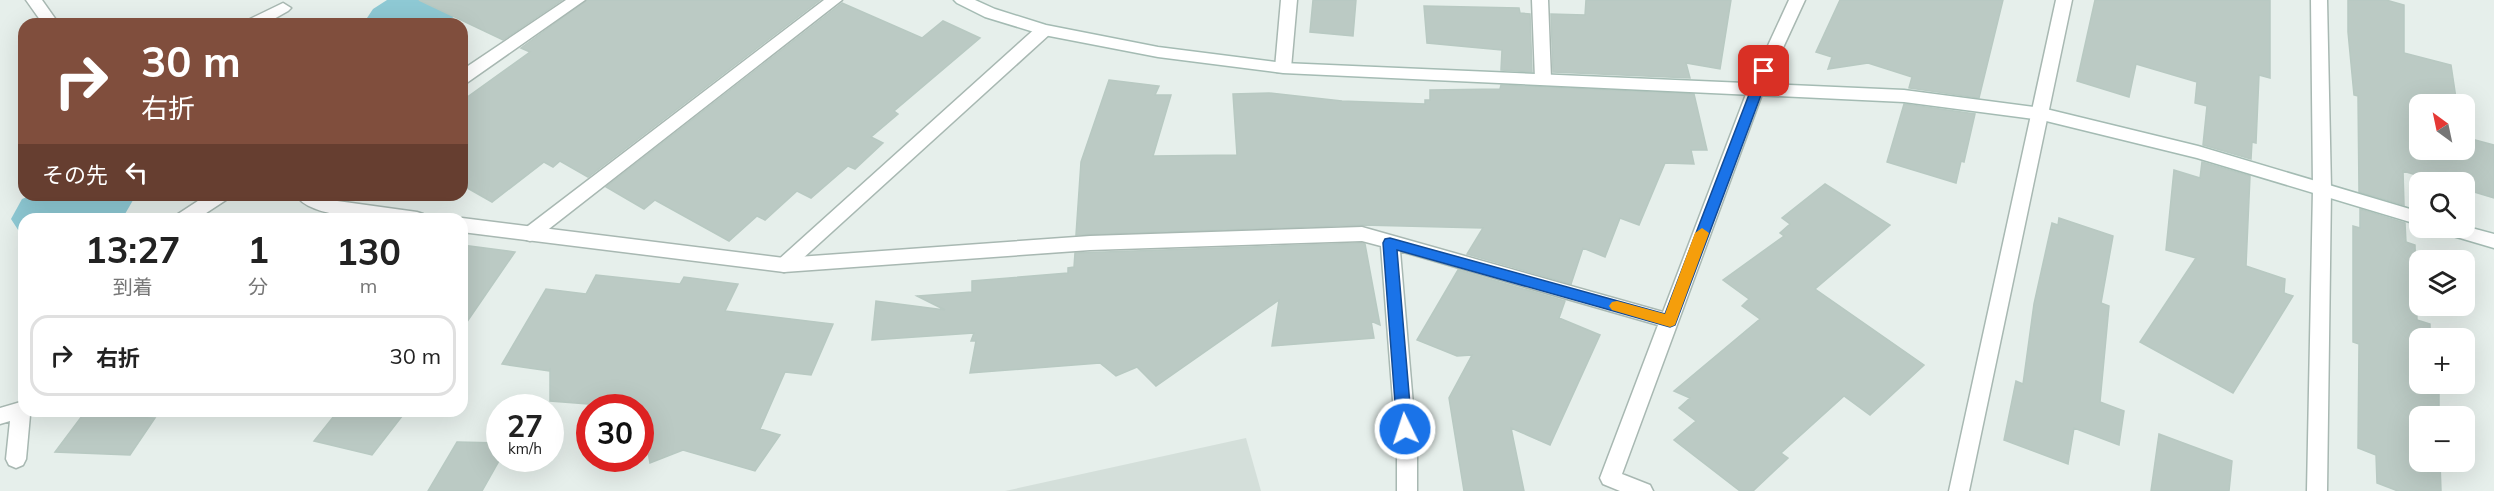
<!DOCTYPE html>
<html lang="ja">
<head>
<meta charset="utf-8">
<style>
	:root { --surface:#fff; --page:#f2f2f2; --text:#222; --muted:#767676; --line:#e0e0e0 }
	body { margin:0; font-family:Mulish,"Noto Sans JP",sans-serif; background:var(--page); color:var(--text); height:100vh; display:flex; flex-direction:column; font-size:22px; white-space:nowrap }
	* { box-sizing:border-box; margin:0 }
	p { font-size:20px; color:var(--muted) }
	.icon { flex:none; width:33px; height:33px; fill:none; stroke:currentColor; stroke-width:2; stroke-linecap:round; stroke-linejoin:round }
	.map { position:relative; flex:1; overflow:hidden }
	.drawer { position:absolute; left:18px; top:213px; width:450px; height:204px; display:flex; flex-direction:column; background:var(--surface); border-radius:18px; box-shadow:0 6px 24px #0002 }
	.drawer>* { flex:none }
	.banner { position:absolute; left:18px; top:18px; width:450px; height:183px; border-radius:18px; box-shadow:0 6px 24px #0002; background:#804e3d; color:#fff; overflow:hidden }
	.needle { width:39px; rotate:327deg }
	.buttons { position:absolute; left:2409px; top:94px; display:grid; gap:12px }
	.buttons a { display:grid; place-items:center; width:66px; height:66px; border-radius:12px; background:var(--surface); box-shadow:0 6px 24px #0002; font-size:30px }
	.speed { position:absolute; left:486px; top:394px; display:flex; gap:12px; font-size:30px; font-weight:700; text-align:center }
	.speed>* { display:grid; place-content:center; width:78px; height:78px; border-radius:50%; background:var(--surface); box-shadow:0 6px 24px #0002; line-height:1 }
	.speed small { font-size:15px; font-weight:400 }
	.speed .limit { border:9px solid #d22; background:#fff; color:#111 }
	.pin { position:absolute; display:grid; place-items:center; width:51px; height:51px; color:#fff; margin:-26px; border-radius:12px; box-shadow:0 3px 9px #0006 }
	.me { position:absolute; width:66px; margin:-33px; rotate:356deg; stroke-linejoin:round; filter:drop-shadow(0 0 4px #0008) }
	.turn { display:flex; align-items:center; gap:21px; height:126px; padding:0 24px; font-size:27px }
	.turn .icon { width:78px; height:78px; stroke-width:2.5 }
	.turn b { display:block; font-size:42px; line-height:51px }
	.then { display:flex; align-items:center; height:57px; padding:0 24px; background:#0003; gap:12px; font-size:22px }
	.eta { display:flex; justify-content:space-evenly; align-items:center; height:102px; text-align:center }
	.eta b { font-size:36px; font-weight:700; line-height:42px }
	ul { padding:0; list-style:none }
	li { display:flex; align-items:center; gap:18px; height:81px; margin:0 12px 9px; padding:0 12px; border:3px solid var(--line); border-radius:18px }
	li div { flex:1 }
	li b { display:block; font-size:22px }
	li em { font-style:normal }
	.map>svg:first-child { display:block }
	.built { fill:#d4dfda }
	.lines { fill:none; stroke-linecap:round; stroke-linejoin:round }
	.river { fill:#8ec9d4; fill-rule:evenodd }
	.building { fill:#bbcac4; stroke:#b8c9c2; stroke-width:1.5 }
	.lane-casing { stroke:#a8b8b2; stroke-width:3 }
	.street-casing { stroke:#a8b8b2; stroke-width:3 }
	.secondary-casing { stroke:#a4bbb3; stroke-width:3 }
	.lane { fill:#fff; fill-rule:evenodd }
	.street { fill:#fff; fill-rule:evenodd }
	.secondary { fill:#fff; fill-rule:evenodd }
	.route { fill:#1a73e8; stroke:#114b97; stroke-width:1.5 }
	.slow { fill:#f59e0b }
</style>
</head>
<body>
<div class="map">
<svg width="2494" height="491" viewBox="0 0 2494 491">
	<rect width="100%" height="100%" fill="#e6efeb"/>
	<path class="built" d="M1246 438 1261 491H1005Z"/>
	<g class="lines">
		<path class="river" d="M387 0H466L457 15 443 24H363L373 9Z
			M32 195H136L125 214 115 219H24V239L11 219 22 199Z"/>
	</g>
	<path class="building" d="M419 0H562L503 40Z
		M587 0H820L588 177 560 161 553 167 544 162 492 202 462 185V101L530 52 521 48Z
		M1313 0H1356L1353 36 1310 32Z
		M1586 0H1731L1720 69 1686 63 1690 78 1553 72 1551 14 1585 15Z
		M1840 0H2003L1979 98 1909 88 1912 77 1868 63 1828 69 1832 57 1816 52Z
		M2095 0H2270V78L2259 75 2256 143 2252 142 2251 159 2203 145 2207 106 2195 103 2197 82 2136 64 2129 97 2077 81Z
		M2348 0H2386L2404 5V53L2451 65 2457 105H2420V150H2464V137L2494 145V198L2464 189V183H2443L2403 171 2404 205 2359 192 2358 96 2354 95 2348 32Z
		M842 3 922 38 943 21 980 38 894 111 898 114 871 137 883 143 855 169 848 166 811 198 797 191 765 220 757 216 729 241 655 200 644 209 606 187Z
		M1424 6 1519 8 1520 13 1530 14 1532 72 1501 70 1502 50 1427 43Z
		M1109 80 1159 86 1155 95H1171L1153 156 1237 155 1233 94 1269 93 1342 101 1425 104V100H1430V90L1500 89 1501 85 1694 94 1707 150H1691L1694 164 1665 163 1639 225 1620 218 1605 257 1583 248 1571 284 1467 254 1483 228 1362 225 1076 235 1081 162Z
		M1904 104 1975 114 1964 162 1961 161 1956 183 1887 162Z
		M2202 162 2250 176 2246 266 2285 279 2284 293 2293 296 2233 393 2140 342 2196 258 2166 250 2174 170 2200 178Z
		M1825 184 1890 225 1815 289 1924 365 1870 415 1844 396 1781 453 1788 458 1753 491H1740L1674 440 1696 421 1679 408 1690 398 1674 391 1760 319 1742 306 1749 299 1723 280 1784 236 1780 233 1790 224 1782 218Z
		M2360 209 2405 223 2406 242 2415 245 2417 320 2430 324V337L2435 339H2420V384H2439V417H2420V462H2440L2441 491H2398L2377 483 2376 455 2358 448 2359 344 2353 342V226L2360 228Z
		M2059 218 2113 236 2101 303 2109 306 2100 402 2124 411 2119 445 2074 428 2068 464 2004 440 2016 381 2023 384 2034 304 2052 223 2058 225Z
		M1362 243 1365 244 1380 325 1371 321 1374 338 1272 346 1279 300 1156 386 1137 367 1116 376 1100 363 970 373 976 341H971L974 333 872 340 876 301 945 310 917 296 972 292V281L1068 273V268L1074 267 1075 253Z
		M462 245 515 252 462 329Z
		M1458 270 1565 301 1559 318 1600 335 1550 445 1511 428 1524 491H1464L1449 398 1472 355 1457 356 1417 340Z
		M596 275 680 284 684 277 738 284 725 311 833 324 811 375 785 372 760 429 780 435 755 471 683 450 650 463 640 408 550 401V368L549 371 502 364 546 289 586 294Z
		M338 411H406L372 455 314 441Z
		M82 416 155 418 130 455 55 452Z
		M2159 434 2232 461 2229 491H2151Z
		M457 442 500 443V459L482 491H428Z"/>
	<g class="lines">
		<defs>
			<path id="lane" d="M824 0H842L536 239 530 241 524 239 521 234 524 229Z
				M283 3 291 8 288 11 265 24H245L248 20Z
				M1044 25 1052 30 1050 34 790 270 784 272 778 270 775 265 778 260 1038 26Z"/>
			<path id="street" d="M26 0H42L59 24H43Z
				M566 0H585L468 82 462 83V70Z
				M1281 0H1297L1291 68 1289 72H1277L1275 68Z
				M1532 0H1548L1551 79 1549 83H1537L1535 79Z
				M1789 0H1805L1764 89 1622 474 1650 485 1653 491H1620L1603 484 1600 478 1658 325 1400 251 1417 452V491H1397V452L1381 246 1362 241 1090 250 784 272 462 232V219H460L462 218 784 258 1090 236 1362 227 1663 312 1748 89Z
				M2056 0H2072L1969 491H1949Z
				M2311 0H2327L2331 189 2327 491H2307L2313 189Z
				M207 195H229L226 200 197 219H175L178 214Z
				M296 195H320L330 200 417 212 423 214 426 219C398 219 312 222 296 195Z
				M24 401V411H33L30 415 26 459 23 465 16 468 9 465 6 459 10 421 0 424V408Z"/>
			<path id="secondary" d="M954 0H975L995 9 1046 25 1158 47 1283 63 1904 90 2042 108 2198 146 2420 212V225L2197 158 2042 120 1904 102 1283 73 1158 57 1044 35 985 17 957 3Z
				M2464 226 2494 234V248L2443 233 2440 228H2464Z"/>
		</defs>
		<use href="#lane" class="lane-casing"/>
		<use href="#street" class="street-casing"/>
		<use href="#secondary" class="secondary-casing"/>
		<use href="#lane" class="lane"/>
		<use href="#street" class="street"/>
		<use href="#secondary" class="secondary"/>
	</g>
	<path class="route" d="M1764 67 1770 71 1675 325 1670 327 1397 250 1412 429 1410 433 1405 435 1399 433 1397 429 1383 243 1385 239 1390 238 1665 314 1758 71Z"/>
	<path class="slow" d="M1702 228 1709 233 1675 325 1670 327 1612 310 1609 306 1612 302 1617 301 1665 314 1695 233Z"/>
</svg>
<div class="buttons">
<a><svg class="needle" viewBox="-14 -14 28 28"><path d="M0-13l5 13h-10z" fill="#e53935"/><path d="M0 13l5-13h-10z" fill="#767676"/></svg></a>
<a><svg class="icon" aria-label="search" viewBox="0 0 24 24"><circle cx="10" cy="10" r="6"/><path d="M15 15l6 6"/></svg></a>
<a><svg class="icon" aria-label="layers" viewBox="0 0 24 24"><path d="M12 4l9 5-9 5-9-5zM3 14l9 5 9-5"/></svg></a>
<a>+</a>
<a>−</a>
</div>
<div class="speed"><div>27<small>km/h</small></div><div class="limit">30</div></div>
<div class="pin" style="left:1764px;top:71px;background:#d93025"><svg class="icon" aria-label="arrive" viewBox="0 0 24 24"><path d="M6 21V4h12l-3 4 3 4H6"/></svg></div>
<svg class="me" style="left:1405px;top:429px" viewBox="-20 -20 40 40"><circle r="17" fill="#1a73e8" stroke="#fff" stroke-width="3"/><path d="M0-11L8 9 0 5-8 9z" fill="#fff"/></svg>
<div class="banner">
<div class="turn"><svg class="icon" aria-label="right" viewBox="0 0 24 24"><path d="M7 20v-9h11M14 6l5 5-5 5"/></svg><div><b>30 m</b>右折</div></div>
<div class="then">その先<svg class="icon" aria-label="left" viewBox="0 0 24 24"><path d="M17 20v-9H6M10 6l-5 5 5 5"/></svg></div>
</div>
<section class="drawer">
<div class="eta">
<div><b>13:27</b><p>到着</p></div>
<div><b>1</b><p>分</p></div>
<div><b>130</b><p>m</p></div>
</div>
<ul>
<li><svg class="icon" aria-label="right" viewBox="0 0 24 24"><path d="M7 20v-9h11M14 6l5 5-5 5"/></svg><div><b>右折</b></div><em>30 m</em></li>
</ul>
</section>
</div>
</body>
</html>
